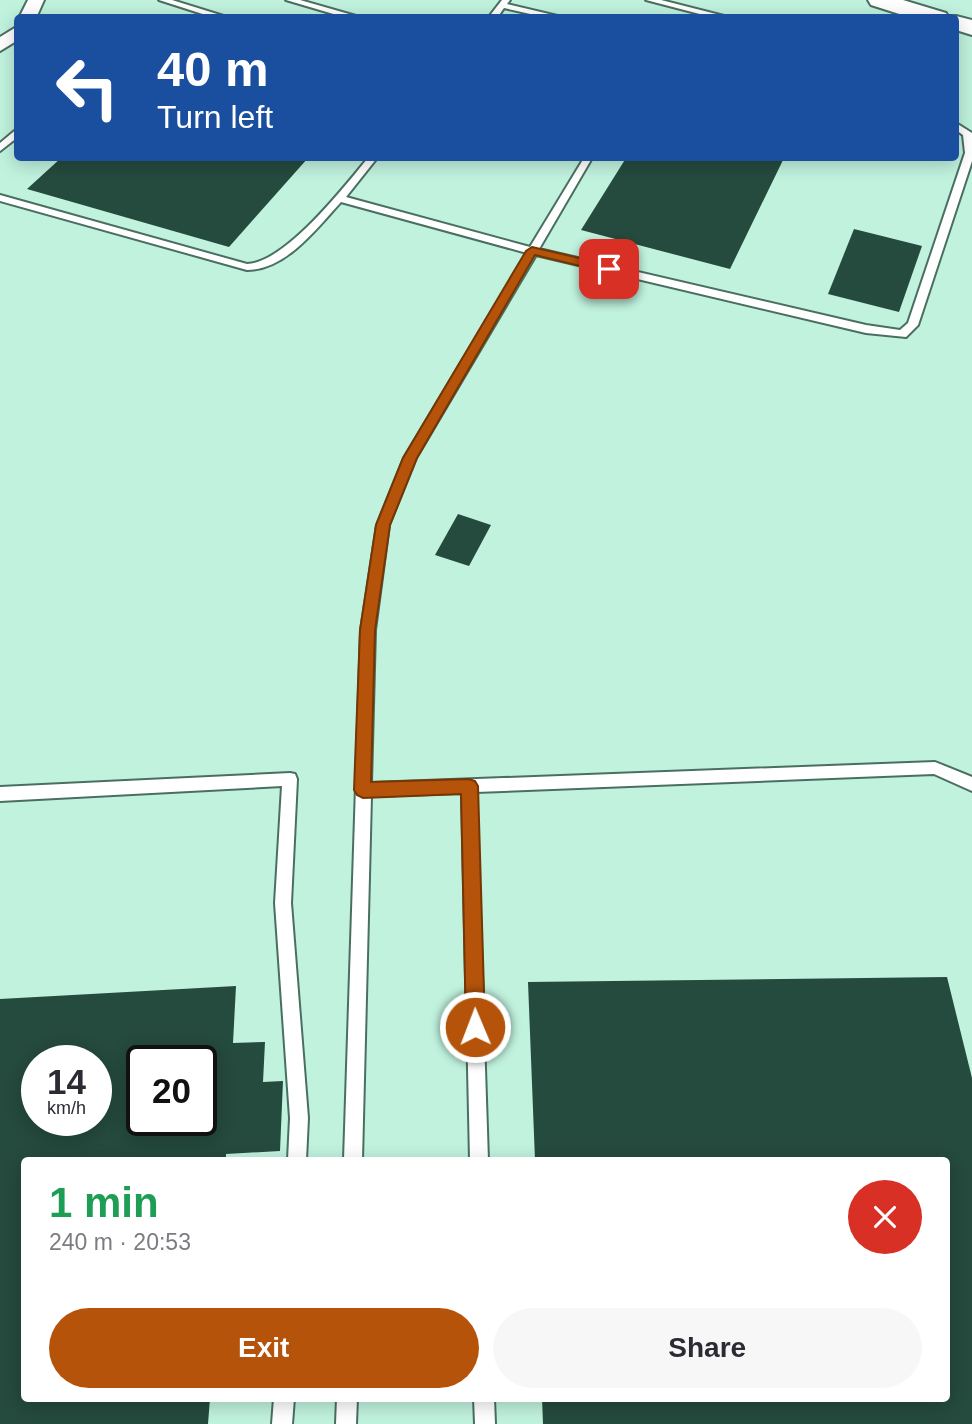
<!DOCTYPE html>
<html lang="en">
<head>
<meta charset="utf-8">
<style>
	:root { --surface:#fff; --page:#f7f7f7; --text:#2b2b33; --muted:#7c7c81; --accent:#b45309 }
	body { margin:0; font-family:Arial,sans-serif; background:var(--page); color:var(--text); height:100vh; display:flex; flex-direction:column; font-size:26px; white-space:nowrap }
	* { box-sizing:border-box; margin:0 }
	p { font-size:23px; color:var(--muted) }
	.icon { flex:none; width:38px; height:38px; fill:none; stroke:currentColor; stroke-width:2; stroke-linecap:round; stroke-linejoin:round }
	.map { position:relative; flex:1; overflow:hidden }
	.drawer { position:absolute; left:21px; top:1157px; width:929px; height:245px; display:flex; flex-direction:column; background:var(--surface); border-radius:7px; box-shadow:0 4px 18px #0003 }
	.drawer>* { flex:none }
	.banner { position:absolute; left:14px; top:14px; width:945px; height:147px; border-radius:7px; box-shadow:0 4px 18px #0003; background:#1a4fa0; color:#fff; overflow:hidden }
	.speed { position:absolute; left:21px; top:1045px; display:flex; gap:14px; font-size:35px; font-weight:700; text-align:center }
	.speed>* { display:grid; place-content:center; width:91px; height:91px; border-radius:50%; background:var(--surface); box-shadow:0 4px 18px #0003; line-height:1 }
	.speed small { font-size:18px; font-weight:400 }
	.speed .limit { border:4px solid #111; border-radius:10px; background:#fff; color:#111 }
	.pin { position:absolute; display:grid; place-items:center; width:60px; height:60px; color:#fff; margin:-30px; border-radius:14px; box-shadow:0 4px 10px #0006 }
	.me { position:absolute; width:77px; margin:-38px; rotate:359deg; stroke-linejoin:round; filter:drop-shadow(0 0 5px #0008) }
	.turn { display:flex; align-items:center; gap:24px; height:147px; padding:0 28px; font-size:32px }
	.turn .icon { width:91px; height:91px; stroke-width:2.5 }
	.turn b { display:block; font-size:49px; line-height:60px }
	.round { display:grid; place-items:center; flex:none; width:74px; height:74px; border-radius:37px; background:var(--page) }
	.head { display:flex; align-items:center; justify-content:space-between; height:119px; padding:0 28px }
	h1 { font-size:42px; font-weight:800; line-height:52px; color:#1e9e55 }
	.action { display:flex; gap:14px; margin-top:auto; padding:14px 28px }
	.action a { flex:1; height:80px; border-radius:42px; background:var(--accent); color:#fff; font-size:28px; font-weight:800; line-height:80px; text-align:center }
	.action a+a { background:var(--page); color:var(--text) }
	.map>svg:first-child { display:block }
	.built { fill:#c0f2de; fill-rule:evenodd }
	.building { fill:#254a3e; fill-rule:evenodd }
	.lines { fill:none; stroke-linecap:round; stroke-linejoin:round }
	.service-casing { stroke:#4a6f62; stroke-width:4 }
	.minor-casing { stroke:#4a6f62; stroke-width:4 }
	.secondary-casing { stroke:#4a6f62; stroke-width:4 }
	.service { fill:#fff; fill-rule:evenodd }
	.minor { fill:#fff; fill-rule:evenodd }
	.secondary { fill:#fff; fill-rule:evenodd }
	.route { fill:#b45309; stroke:#753606; stroke-width:2 }
</style>
</head>
<body>
<div class="map">
<svg width="972" height="1424" viewBox="0 0 972 1424">
	<rect width="100%" height="100%" fill="#d3fded"/>
	<path class="built" d="M0 0H972V1424H0ZM18 18H956V158H18ZM37 1060H96V1120H37ZM142 1060H201V1120H142ZM24 1160H947V1398H24Z"/>
	<path class="building" d="M61 158H308L229 247 27 189Z
		M626 158H784L730 269 581 230Z
		M854 229 922 246 899 312 828 294Z
		M458 514 491 525 469 566 435 555Z
		M947 977 972 1078V1424H543L542 1398H947V1160H535L528 982Z
		M236 986 233 1043 265 1042 263 1082 283 1081 280 1151 226 1154V1160H24V1398H210L208 1424H0V999ZM37 1060H96V1120H37ZM142 1060H201V1120H142Z"/>
	<g class="lines">
		<defs>
			<path id="service" d="M159 0H172L230 18H215Z
				M286 0H300L363 18H347Z
				M502 0H510L507 4 566 18H548L504 8 497 18H488Z
				M646 0H661L732 18H715Z
				M956 123 972 133V161L918 325 906 337 866 333 536 255 416 458 389 525 375 630 371 783 935 762 972 777V791L934 774 476 792 488 1160H470L462 793 371 796 362 1160H344L361 630 377 525 404 458 527 253 341 202C317 228 286 270 247 270L0 201V195L247 264C285 263 345 186 368 158H377L346 197 530 247 584 158H592L539 249 866 325 900 330 908 323 965 153 963 135 956 130Z
				M18 128V137L0 151V143Z
				M290 773 295 774 297 779 291 903 308 1118 306 1160H288L290 1118 275 903 282 786 0 801V787Z
				M274 1398H294L292 1424H272Z
				M337 1398H357L356 1424H336Z
				M474 1398H494L495 1424H475Z"/>
			<path id="minor" d="M28 0H44L36 18H19Z
				M18 26V40L0 51V37Z"/>
			<path id="secondary" d="M868 0H903L946 13 949 18H912L871 5Z
				M956 16 972 20V35L956 30V18H950Z"/>
		</defs>
		<use href="#service" class="service-casing"/>
		<use href="#minor" class="minor-casing"/>
		<use href="#secondary" class="secondary-casing"/>
		<use href="#service" class="service"/>
		<use href="#minor" class="minor"/>
		<use href="#secondary" class="secondary"/>
	</g>
	<path class="route" d="M532 247 609 265 615 269 609 273 535 255 417 458 390 525 375 630 371 782 469 779 475 781 478 786 485 1027 482 1033 475 1036 469 1033 466 1027 461 794 363 798 357 795 354 790 360 630 376 525 403 458 526 251Z"/>
</svg>
<div class="speed"><div>14<small>km/h</small></div><div class="limit">20</div></div>
<div class="pin" style="left:609px;top:269px;background:#d93025"><svg class="icon" aria-label="arrive" viewBox="0 0 24 24"><path d="M6 21V4h12l-3 4 3 4H6"/></svg></div>
<svg class="me" style="left:475px;top:1027px" viewBox="-20 -20 40 40"><circle r="17" fill="#b45309" stroke="#fff" stroke-width="3"/><path d="M0-11L8 9 0 5-8 9z" fill="#fff"/></svg>
<div class="banner">
<div class="turn"><svg class="icon" aria-label="left" viewBox="0 0 24 24"><path d="M17 20v-9H6M10 6l-5 5 5 5"/></svg><div><b>40 m</b>Turn left</div></div>
</div>
<section class="drawer">
<div class="head"><div><h1>1 min</h1><p>240 m · 20:53</p></div><a class="round" style="background:#d93025;color:#fff"><svg class="icon" aria-label="close" viewBox="0 0 24 24"><path d="M6 6l12 12M18 6L6 18"/></svg></a></div>
<div class="action"><a>Exit</a><a>Share</a></div>
</section>
</div>
</body>
</html>
